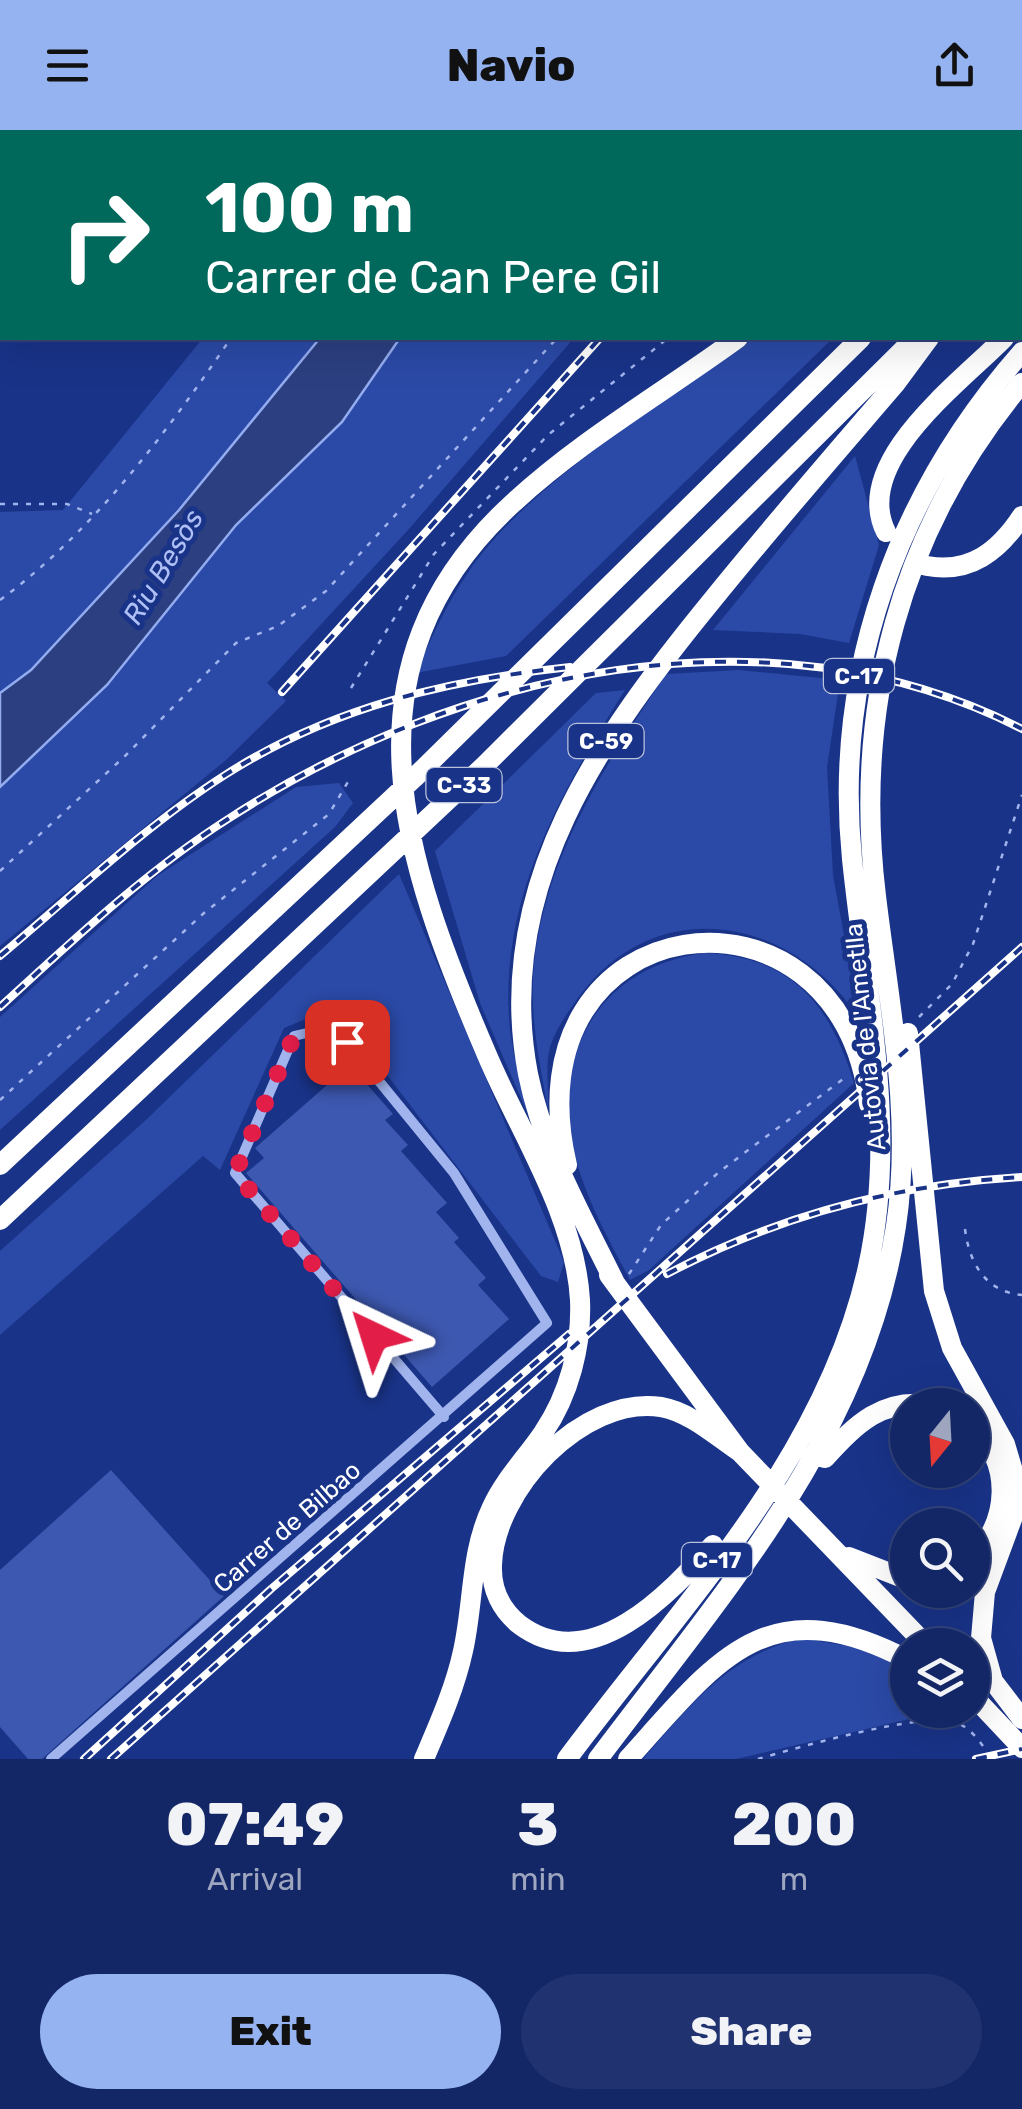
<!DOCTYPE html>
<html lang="en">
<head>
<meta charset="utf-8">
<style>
	:root { --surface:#132666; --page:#20326f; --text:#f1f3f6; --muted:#9da5bf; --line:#32437a; --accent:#95b2f1 }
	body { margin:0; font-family:Rubik,sans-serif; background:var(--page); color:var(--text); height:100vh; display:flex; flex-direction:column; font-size:38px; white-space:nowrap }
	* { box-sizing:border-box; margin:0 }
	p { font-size:32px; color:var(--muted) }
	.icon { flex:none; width:55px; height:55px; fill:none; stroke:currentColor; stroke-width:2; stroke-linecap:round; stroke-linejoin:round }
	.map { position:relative; height:1629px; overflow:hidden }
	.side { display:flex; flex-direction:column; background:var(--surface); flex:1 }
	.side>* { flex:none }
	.guide { position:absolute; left:0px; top:0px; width:1022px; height:210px; box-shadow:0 10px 40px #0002,0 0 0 2px var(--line); background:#00695c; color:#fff; overflow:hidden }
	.needle { width:65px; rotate:198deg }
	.fabs { position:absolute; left:890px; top:1258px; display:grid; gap:20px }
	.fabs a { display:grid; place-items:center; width:100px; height:100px; border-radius:50%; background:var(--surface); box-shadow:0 10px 40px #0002,0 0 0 2px var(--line); font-size:50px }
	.pin { position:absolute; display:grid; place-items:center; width:85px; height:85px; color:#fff; margin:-42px; border-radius:20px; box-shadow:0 5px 15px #0006 }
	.me { position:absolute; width:110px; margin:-55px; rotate:319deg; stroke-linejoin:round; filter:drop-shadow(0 0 8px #0008) }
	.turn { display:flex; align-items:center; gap:35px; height:210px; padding:0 40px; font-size:45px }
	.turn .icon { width:130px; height:130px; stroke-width:2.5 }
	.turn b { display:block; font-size:70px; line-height:85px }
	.eta { display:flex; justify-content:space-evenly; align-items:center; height:170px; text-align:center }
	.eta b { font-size:60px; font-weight:800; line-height:70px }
	.primary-button { display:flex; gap:20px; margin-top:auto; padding:20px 40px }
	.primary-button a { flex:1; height:115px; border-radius:60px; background:var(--accent); color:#111; font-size:40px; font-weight:800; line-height:115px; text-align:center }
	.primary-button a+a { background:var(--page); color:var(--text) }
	header { display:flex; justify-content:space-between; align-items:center; height:130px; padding:0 40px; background:var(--accent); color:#111; font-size:45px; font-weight:800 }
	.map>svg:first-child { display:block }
	.green { fill:#2b4aa7 }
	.water { fill:#2c3f80; stroke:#94acf0; stroke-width:2.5 }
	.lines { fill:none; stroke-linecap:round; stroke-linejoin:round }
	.stream { stroke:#94acf0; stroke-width:4 }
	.building { fill:#3d58b0 }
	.path { stroke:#a1b4ed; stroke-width:2.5; stroke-dasharray:5 8; stroke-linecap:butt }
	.street { stroke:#a1b4ed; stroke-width:10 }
	.highway { stroke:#fff; stroke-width:20 }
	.rail-casing { stroke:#fff; stroke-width:8 }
	.rail { stroke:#193388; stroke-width:4; stroke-dasharray:11; stroke-linecap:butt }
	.route { stroke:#e11d48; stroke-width:18; stroke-dasharray:0 32.4 }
	.labels { text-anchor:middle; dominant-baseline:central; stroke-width:10; stroke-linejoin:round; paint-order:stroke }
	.shield { fill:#193388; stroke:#bac2db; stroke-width:2.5 }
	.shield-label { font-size:22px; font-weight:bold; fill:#fff }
	.street-label { font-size:25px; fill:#fff; stroke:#193388 }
	.water-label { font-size:28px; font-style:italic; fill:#adbff4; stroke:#193388 }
</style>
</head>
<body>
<header><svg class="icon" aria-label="menu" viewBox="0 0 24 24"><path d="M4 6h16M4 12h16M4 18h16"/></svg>Navio<svg class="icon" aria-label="share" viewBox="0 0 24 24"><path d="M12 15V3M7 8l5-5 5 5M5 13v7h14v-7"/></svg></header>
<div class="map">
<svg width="1022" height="1629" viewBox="0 0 1022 1629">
	<rect width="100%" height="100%" fill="#193388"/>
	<path class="green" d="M203 208H320L179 380 31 540 0 563V382L63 380Z
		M400 208H574L408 400 267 553 286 571 226 630 0 816V657L107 555 236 395 342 292Z
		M754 208H833L506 526 416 543C431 508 447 473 469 441 528 354 668 269 754 208Z
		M855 326 879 415 849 513 800 504 713 500Z
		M739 540 840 550 827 637 833 745 859 888C793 788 659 761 581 864 570 879 556 898 550 917 545 935 549 960 548 979 539 931 529 883 534 834 546 724 606 634 666 544Z
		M625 560C562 660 501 765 509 889 511 921 522 955 529 987L480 873 435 721 596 563Z
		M339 653 353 673 335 697 0 1000V887L157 746 296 657Z
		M399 744 564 1132 558 1152 541 1146 335 877 284 898 220 1040 203 1026 0 1205V1121L147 989Z
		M705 823C792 827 830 874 854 953L649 1140 630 1150C612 1116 593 1082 581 1046 545 940 588 838 705 823Z
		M802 1508 870 1520 907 1540 908 1580H914V1588L736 1629H643C690 1575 729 1525 802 1508Z"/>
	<path class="water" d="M320 208H400L342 292 236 395 107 555 0 657V563L31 540 179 380Z"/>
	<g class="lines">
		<path class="stream" d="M41 0 43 2"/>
	</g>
	<path class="building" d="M350 935 393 984 385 990 408 1015 401 1021 447 1073 436 1082 459 1108 454 1112 486 1148 478 1155 509 1189 432 1257 246 1043 264 1028 255 1018Z
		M111 1340 224 1466 42 1629H28L0 1597V1440Z"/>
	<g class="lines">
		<path class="path" d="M79 0 83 2
			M326 2 328 0
			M401 2 402 0
			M727 2 729 0
			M938 2 941 0
			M0 374H67L92 384
			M0 470C93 402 167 302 231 208
			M351 558 434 424 548 305 668 208
			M0 741 124 627 236 513 278 496 326 461 557 208
			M919 887 952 854 973 814 1022 665
			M0 970 204 783 329 684 349 650
			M965 1099C969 1132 985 1162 1022 1165
			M629 1144 661 1095 719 1042 843 949
			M758 1629C796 1618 921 1582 954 1592 972 1597 982 1615 992 1629"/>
		<path class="street" d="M25 2 28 0
			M0 26 2 23
			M51 1629 547 1193 454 1043 347 912 320 900 294 906 235 1043 444 1287"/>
		<path class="highway" d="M1005 2 1008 0
			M1020 46 1022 44
			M1020 100 1022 98
			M1020 191 1022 189
			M886 402C851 332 960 253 1004 208
			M927 436C970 444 999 421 1022 386
			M908 903 934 1161 952 1218 1005 1314 1015 1348V1381L985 1462 981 1508 993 1551 1022 1589
			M0 1035 414 648 861 208
			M567 1035C505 773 841 730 869 974
			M0 1090 484 636 915 208
			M609 1145 740 1322 926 1515
			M615 1153C582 1085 543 1019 528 944 492 756 602 605 714 468 773 395 834 325 895 254L929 208
			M972 1296C1013 1333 1010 1391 972 1428
			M825 1328C856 1294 883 1267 932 1275
			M713 1415C670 1463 591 1548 520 1495 501 1480 491 1459 492 1435 494 1361 582 1265 661 1277 690 1282 716 1306 740 1322
			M849 1427 908 1450
			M972 1565 1022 1618
			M424 1629C439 1594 455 1558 463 1521 474 1472 470 1423 492 1377 505 1349 526 1328 543 1303 569 1265 582 1216 580 1170 575 1084 520 1003 487 925 404 732 334 537 513 373 581 310 664 262 738 208
			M567 1629C680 1477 826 1328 868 1137 898 1000 866 866 852 729 833 541 898 363 1022 222
			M598 1629C721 1465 865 1305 896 1096 913 985 889 876 876 766 853 577 900 399 1022 253
			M628 1629C717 1530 767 1456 908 1530"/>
		<defs>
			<path id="rail" d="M758 2 761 0
				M282 562 600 208
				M0 826C73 765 145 696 225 645 331 577 448 550 570 537
				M0 877C73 810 145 742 228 689 456 541 770 470 1022 599
				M667 1144C777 1086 898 1054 1022 1047
				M84 1629 271 1459 569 1204
				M111 1629 1022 817
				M976 1629 1022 1619"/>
		</defs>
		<use href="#rail" class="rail-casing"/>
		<use href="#rail" class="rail"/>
	</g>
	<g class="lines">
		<path class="route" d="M347 912 320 900 294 906 235 1043 374 1206"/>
	</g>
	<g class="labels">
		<g class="shield">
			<rect x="824" y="529" width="70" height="34" rx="8"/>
			<rect x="568.5" y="594" width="75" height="34" rx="8"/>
			<rect x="426.5" y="638" width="75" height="34" rx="8"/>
			<rect x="682" y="1413" width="70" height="34" rx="8"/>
		</g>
		<g class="shield-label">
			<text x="859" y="546">C-17</text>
			<text x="606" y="611">C-59</text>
			<text x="464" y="655">C-33</text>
			<text x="717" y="1430">C-17</text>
		</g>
		<g class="street-label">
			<text transform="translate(865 907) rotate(-96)">Autovia de l'Ametlla</text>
			<text transform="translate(287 1397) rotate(-41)">Carrer de Bilbao</text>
		</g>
		<g class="water-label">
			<text transform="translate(163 437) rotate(-59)">Riu Besòs</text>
		</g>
	</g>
</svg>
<div class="fabs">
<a><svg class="needle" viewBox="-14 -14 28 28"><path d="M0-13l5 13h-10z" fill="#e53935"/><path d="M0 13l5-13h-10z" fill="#9da5bf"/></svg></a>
<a><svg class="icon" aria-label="search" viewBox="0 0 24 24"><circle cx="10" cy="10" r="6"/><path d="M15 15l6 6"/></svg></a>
<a><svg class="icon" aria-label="layers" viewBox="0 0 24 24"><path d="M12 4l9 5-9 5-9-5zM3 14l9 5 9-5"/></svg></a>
</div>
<div class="pin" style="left:347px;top:912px;background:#d93025"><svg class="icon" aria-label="arrive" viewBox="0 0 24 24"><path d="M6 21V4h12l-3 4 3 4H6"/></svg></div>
<svg class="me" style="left:374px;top:1206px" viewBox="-20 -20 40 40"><path d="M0-17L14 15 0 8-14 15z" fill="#e11d48" stroke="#fff" stroke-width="4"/></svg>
<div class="guide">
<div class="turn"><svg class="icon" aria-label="right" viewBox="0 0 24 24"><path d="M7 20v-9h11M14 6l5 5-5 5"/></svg><div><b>100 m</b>Carrer de Can Pere Gil</div></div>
</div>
</div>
<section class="side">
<div class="eta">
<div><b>07:49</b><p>Arrival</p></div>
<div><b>3</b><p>min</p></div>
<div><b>200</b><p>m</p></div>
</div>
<div class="primary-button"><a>Exit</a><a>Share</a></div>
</section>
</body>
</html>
